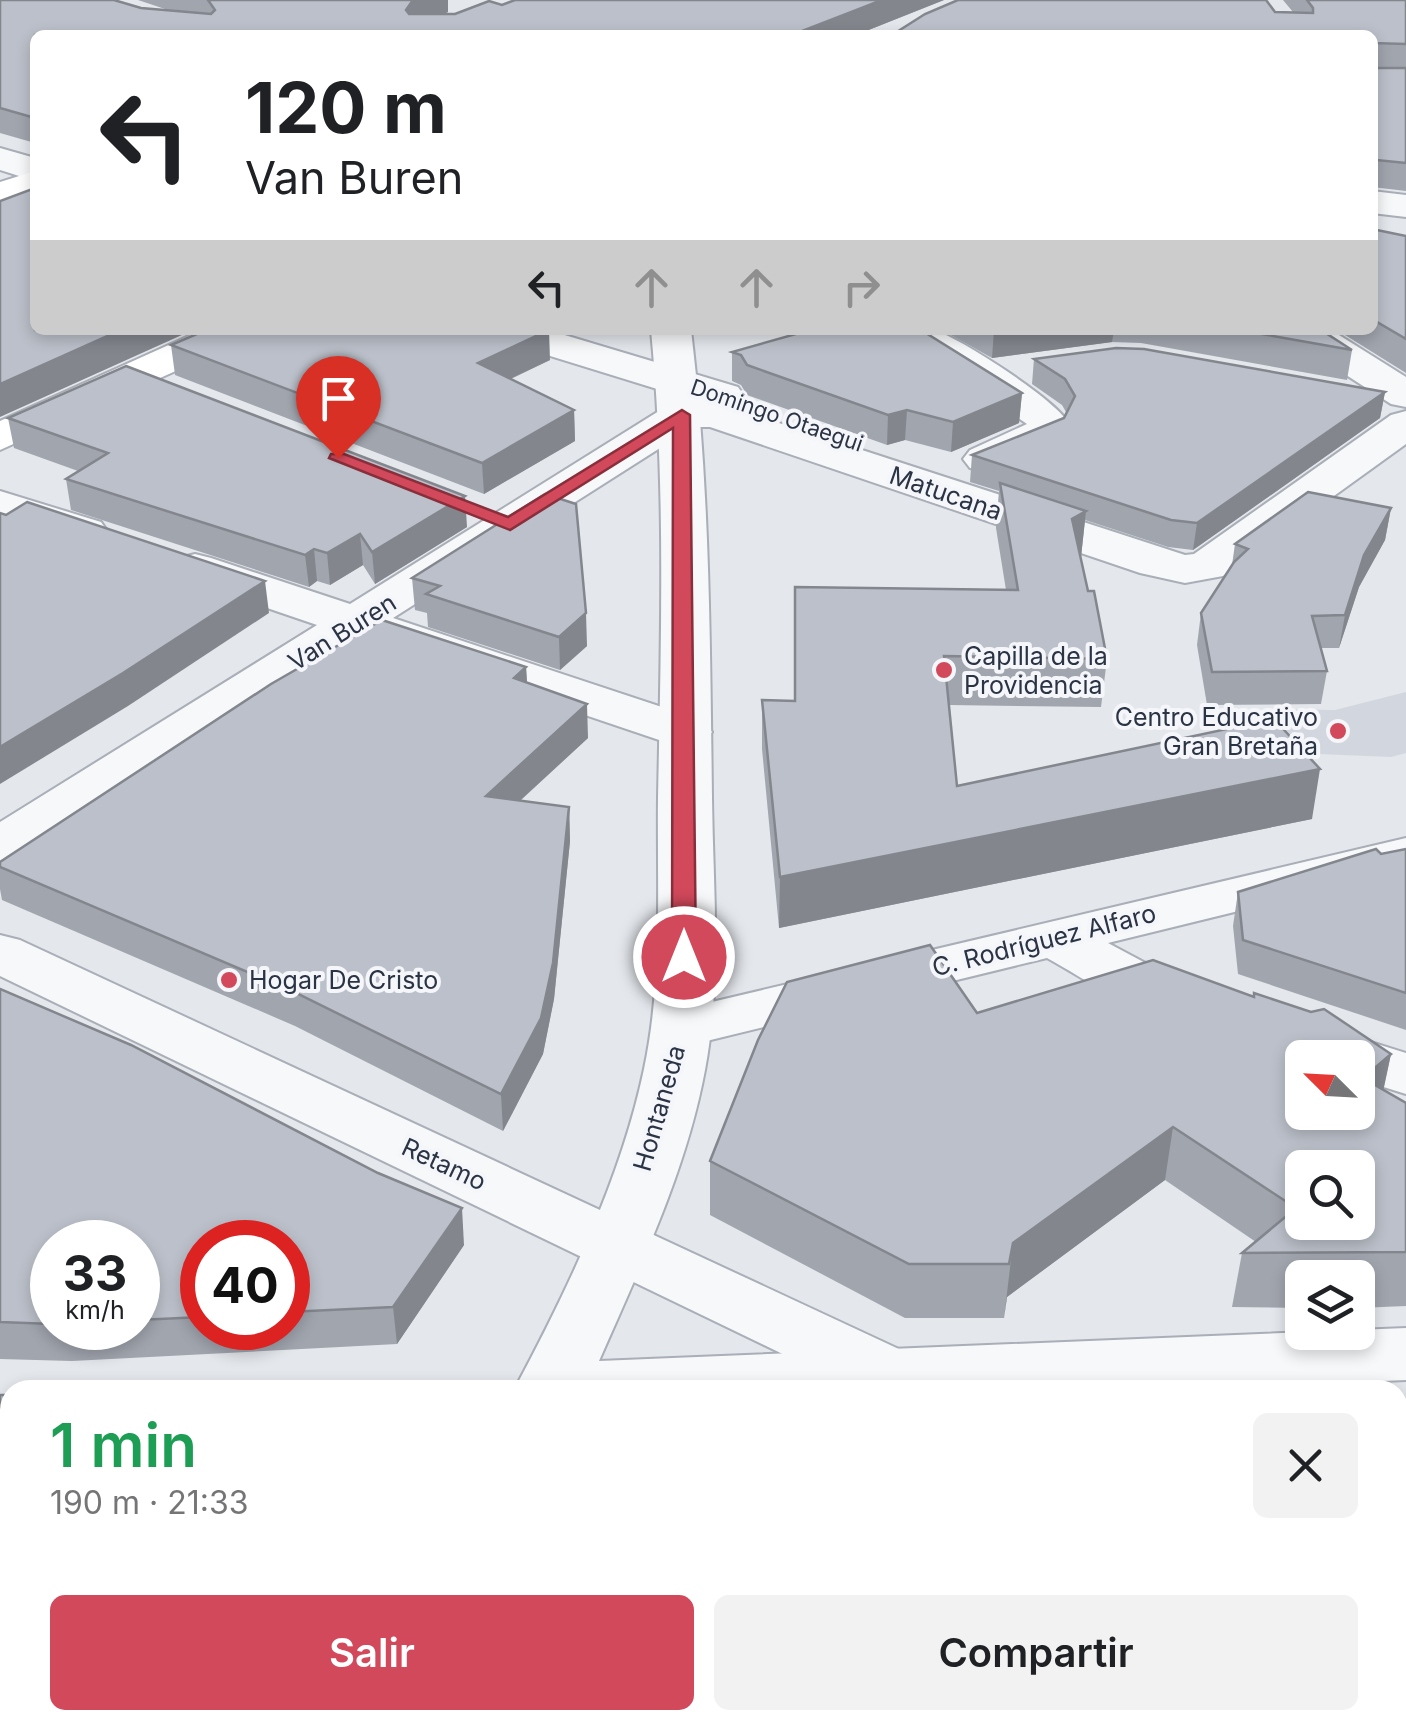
<!DOCTYPE html>
<html lang="es">
<head>
<meta charset="utf-8">
<style>
  :root { --surface:#fff; --page:#f2f2f2; --text:#202124; --muted:#757577; --accent:#d1495b }
  body { margin:0; font-family:Inter,sans-serif; background:var(--page); color:var(--text); height:100vh; display:flex; flex-direction:column; font-size:38px; white-space:nowrap }
  * { box-sizing:border-box; margin:0 }
  p { font-size:32px; color:var(--muted) }
  .icon { flex:none; width:55px; height:55px; fill:none; stroke:currentColor; stroke-width:2; stroke-linecap:round; stroke-linejoin:round }
  .map { position:relative; flex:1; overflow:hidden }
  .side { position:absolute; left:0px; top:1380px; width:1408px; height:350px; display:flex; flex-direction:column; background:var(--surface); border-radius:30px 30px 0 0; box-shadow:0 5px 15px #0003 }
  .side>* { flex:none }
  .hud { position:absolute; left:30px; top:30px; width:1348px; height:305px; border-radius:15px; box-shadow:0 5px 15px #0003; background:#fff; color:var(--text); overflow:hidden }
  .needle { width:65px; rotate:294deg }
  .buttons { position:absolute; left:1285px; top:1040px; display:grid; gap:20px }
  .buttons a { display:grid; place-items:center; width:90px; height:90px; border-radius:15px; background:var(--surface); box-shadow:0 5px 15px #0003; font-size:50px }
  .speed { position:absolute; left:30px; top:1220px; display:flex; gap:20px; font-size:50px; font-weight:700; text-align:center }
  .speed>* { display:grid; place-content:center; width:130px; height:130px; border-radius:50%; background:var(--surface); box-shadow:0 5px 15px #0003; line-height:1 }
  .speed small { font-size:25px; font-weight:400 }
  .speed .limit { border:15px solid #d22; background:#fff; color:#111 }
  .pin { position:absolute; display:grid; place-items:center; width:85px; height:85px; color:#fff; margin:-102px -42px; border-radius:50% 50% 50% 0; rotate:-45deg; box-shadow:0 0 10px #0007 }
  .pin .icon { rotate:45deg }
  .me { position:absolute; width:110px; margin:-55px; rotate:0deg; stroke-linejoin:round; filter:drop-shadow(0 0 8px #0008) }
  .turn { display:flex; align-items:center; gap:35px; height:210px; padding:0 50px; font-size:45px }
  .turn .icon { width:130px; height:130px; stroke-width:2.5 }
  .turn b { display:block; font-size:70px; line-height:85px }
  .lanes { display:flex; align-items:center; height:95px; padding:0 50px; background:#0003; justify-content:center; gap:50px; direction:ltr }
  .lanes .off { opacity:.35 }
  .round { display:grid; place-items:center; flex:none; width:105px; height:105px; border-radius:15px; background:var(--page) }
  .overview { display:flex; align-items:center; justify-content:space-between; height:170px; padding:0 50px }
  h1 { font-size:60px; font-weight:600; line-height:75px; color:#1e9e55 }
  .action { display:flex; gap:20px; margin-top:auto; padding:20px 50px }
  .action a { flex:1; height:115px; border-radius:15px; background:var(--accent); color:#fff; font-size:40px; font-weight:600; line-height:115px; text-align:center }
  .action a+a { background:var(--page); color:var(--text) }
  .map>svg:first-child { display:block }
  .built { fill:#d2d6de }
  .lines { fill:none; stroke-linecap:round; stroke-linejoin:round }
  .minor-casing { stroke:#a9aeb7; stroke-width:4 }
  .tertiary-casing { stroke:#a9aeb7; stroke-width:4 }
  .secondary-casing { stroke:#a9aeb7; stroke-width:4 }
  .minor { fill:#f7f8fa; fill-rule:evenodd }
  .tertiary { fill:#f7f8fa; fill-rule:evenodd }
  .secondary { fill:#fff; fill-rule:evenodd }
  .wall { fill:#a1a5ae; fill-rule:evenodd }
  .shaded-wall { fill:#83868d }
  .building { fill:#bbc0ca; stroke:#83868d; stroke-width:2.5; fill-rule:evenodd }
  .route { fill:#d1495b; stroke:#882f3b; stroke-width:2.5 }
  .poi-dot { fill:#d1495b; stroke:#f4f6f9; stroke-width:4 }
  .labels { text-anchor:middle; stroke-width:8; stroke-linejoin:round; paint-order:stroke }
  .far-street-label { font-size:22px; fill:#2b3445; stroke:#f4f6f9 }
  .street-label { font-size:25px; fill:#2b3445; stroke:#f4f6f9 }
  .poi-label { font-size:25px; fill:#2b3445; stroke:#f4f6f9; text-anchor:start }
</style>
</head>
<body>
<div class="map">
<svg width="1406" height="1730" viewBox="0 0 1406 1730">
  <rect width="100%" height="100%" fill="#e4e7ec"/>
  <path class="built" d="M1406,692V753L1391,757L1270,752V709L1335,710Z"/>
  <g class="lines">
    <g class="minor-casing">
      <g id="minor">
        <path d="M0,148L35,158V181L0,170Z"/>
        <path d="M1372,191L1406,195V217L1372,213Z"/>
        <path d="M486,330H548L738,387L744,396L738,405L730,407L1185,555L1194,554L1391,415L1406,411V444L1223,576L1185,583L1140,573L710,427H693L393,618L704,721L712,732L704,743L686,747L668,743L360,639L19,858L0,862V822L317,625L179,578L172,568L179,558L195,554L211,558L350,604L667,406L696,401L492,338Z"/>
        <path d="M885,330C900,330 919,327 933,330C958,336 1059,402 1069,424C1054,452 1001,476 970,468L963,459L970,450L1027,424L969,384L891,338Z"/>
        <path d="M1283,330H1331L1406,377V407L1391,404L1289,338Z"/>
        <path d="M0,491L101,522L108,532L101,542L85,546L0,519Z"/>
        <path d="M1406,838V870L1108,943L1168,975L1204,987L1212,1000L1204,1013C1151,1028 1093,983 1047,958L682,1047L661,1042L652,1028L661,1014L682,1009Z"/>
        <path d="M0,935L20,940L946,1371L956,1390H857L0,976Z"/>
        <path d="M1358,1038L1406,1053V1094L1358,1079V1058H1328L1337,1044Z"/>
        <path d="M1398,1567L1406,1570V1634L1398,1631Z"/>
        <path d="M547,1720H635L640,1730H552Z"/>
      </g>
    </g>
    <g class="tertiary-casing">
      <g id="tertiary">
        <path d="M651,330H691C710,486 710,642 712,798C713,889 722,980 705,1070C686,1172 640,1267 599,1361L1406,1328V1380L1173,1390H514C567,1291 621,1179 644,1069C663,979 657,889 658,798C661,641 666,486 651,330Z"/>
        <path d="M261,1720H345L340,1730H256Z"/>
      </g>
    </g>
    <g class="secondary-casing">
      <g id="secondary">
        <path d="M35,171V194L0,205V182Z"/>
        <path d="M202,330H255L249,338L0,450V421Z"/>
      </g>
    </g>
    <use href="#minor" class="minor"/>
    <use href="#tertiary" class="tertiary"/>
    <use href="#secondary" class="secondary"/>
  </g>
  <g class="wall">
    <path d="M0,0L168,10L138,0H448V12L445,14H455L502,5L515,0H944L856,35H35V143L0,133Z"/>
    <path d="M1283,0H1406V191L1372,187V35L1275,12H1293Z"/>
    <path d="M1372,229L1406,236V373L1337,330H1372Z"/>
    <path d="M561,330H577L576,335Z"/>
    <path d="M942,330H1321L1352,350L1347,380L1141,343L1112,342L992,358Z"/>
    <path d="M171,345L550,360L511,379L574,410L575,441L484,494L175,375Z"/>
    <path d="M732,352L1022,393L1019,423L951,452L905,440L887,445L747,395L741,385L732,381Z"/>
    <path d="M1034,359L1385,392L1380,418L1193,550L1168,547L1085,520L1081,557L1088,591L1107,659L1101,707L949,705L957,786L1312,819L779,928L762,749V700L794,701L795,587L1006,590L996,528L999,491L970,482L972,455L1064,418L1066,412L1062,405L1032,384Z"/>
    <path d="M8,418L467,527L375,584L363,565L330,585L317,581L309,587L71,510L66,479L78,471L14,448Z"/>
    <path d="M545,494L587,646L560,670L428,627L427,613L415,610L412,578Z"/>
    <path d="M1391,508L1385,540L1359,587L1339,648H1321L1327,671L1321,704L1207,705L1197,645L1201,613L1232,565L1235,544Z"/>
    <path d="M526,667L527,682L588,738L520,801L569,807L570,841L554,999L543,1054L503,1131L295,1026L2,900L0,889V862Z"/>
    <path d="M1406,849V1030L1238,974L1233,926L1238,892L1381,854Z"/>
    <path d="M0,989L464,1245L397,1344L72,1361L0,1359ZM52,1242H138V1328H52ZM202,1242H288V1328H202Z"/>
    <path d="M977,1013L1391,1054L1383,1090L1406,1103V1306L1358,1308V1278H1302V1308L1232,1307L1242,1253L1256,1242L1165,1180L1007,1297L1004,1318H905L710,1215V1161Z"/>
    <path d="M1398,1408H1406V1532L1398,1528Z"/>
    <path d="M730,1720H1398L1406,1730H745Z"/>
  </g>
  <g class="shaded-wall">
    <path d="M413,0H448V12L415,24L406,10Z"/>
    <path d="M882,0H944L856,35H792Z"/>
    <path d="M1377,160L1372,187L1373,168Z"/>
    <path d="M121,330H193L0,417V384Z"/>
    <path d="M549,330L550,360L480,393L478,363Z"/>
    <path d="M994,330H1114L1112,342L992,358Z"/>
    <path d="M1385,392L1380,418L1193,550L1197,523Z"/>
    <path d="M1022,393L1019,423L951,452L953,422Z"/>
    <path d="M574,410L575,441L484,494L482,463Z"/>
    <path d="M907,410L905,440L887,445L888,415Z"/>
    <path d="M465,496L467,527L375,584L372,552Z"/>
    <path d="M1391,508L1385,540L1359,587L1339,648L1345,615L1364,555Z"/>
    <path d="M1086,511L1081,557L1072,519Z"/>
    <path d="M360,534L363,565L330,585L327,553Z"/>
    <path d="M314,549L317,581L309,587L305,555Z"/>
    <path d="M265,581L269,613L128,706L0,784V747Z"/>
    <path d="M586,613L587,646L560,670L559,637Z"/>
    <path d="M526,667L528,700L514,678Z"/>
    <path d="M587,704L588,738L488,830L486,796Z"/>
    <path d="M1320,769L1312,819L779,928L780,877Z"/>
    <path d="M569,807L570,841L554,999L543,1054L503,1131L501,1094Z"/>
    <path d="M1391,1054L1380,1106L1363,1078Z"/>
    <path d="M1173,1127L1165,1180L1007,1297L1004,1318L1013,1243Z"/>
    <path d="M462,1208L464,1245L397,1344L393,1307Z"/>
    <path d="M10,1616V1709L0,1718V1625Z"/>
  </g>
  <g class="building">
    <path d="M0,0H114L141,8L211,14L215,10L208,0H413L406,10L409,14H455L489,1L502,5L515,0H882L792,35H35V118L0,108Z"/>
    <path d="M958,0H1266L1275,12L1313,13V8L1307,0H1406V44L1373,43V68H1406V163L1377,160L1372,168V35H892L925,14Z"/>
    <path d="M35,188V330H121L0,384V201Z"/>
    <path d="M1372,229L1406,236V339L1372,319Z"/>
    <path d="M206,330H549L478,363L574,410L482,463L171,345Z"/>
    <path d="M810,330H921L1022,393L953,422L907,410L888,415L747,365L741,355L732,352Z"/>
    <path d="M1239,330H1321L1352,350Z"/>
    <path d="M1116,348L1144,349L1385,392L1197,523L1171,520L972,455L1064,418L1075,396L1065,379L1034,359Z"/>
    <path d="M126,366L465,496L372,552L360,534L327,553L314,549L305,555L66,479L108,453L8,418Z"/>
    <path d="M1000,483L1086,511L1072,519L1088,591H1094L1107,659L944,656L957,786L1274,719L1320,769L780,877L762,700L795,701V587L1018,590Z"/>
    <path d="M1308,492L1391,508L1364,555L1345,615L1312,616L1327,671L1212,672L1201,613L1234,562L1248,549L1235,544Z"/>
    <path d="M545,494L576,504L586,613L559,637L426,594L440,586L412,578Z"/>
    <path d="M27,502L265,581L123,673L0,747V513L6,515Z"/>
    <path d="M382,620L526,667L514,678L587,704L486,796L569,807L553,963L541,1018L501,1094L290,990L0,867V862L271,684Z"/>
    <path d="M1376,849L1381,854L1406,849V993L1243,940L1238,892Z"/>
    <path d="M930,945L977,1013L1153,960L1254,997V993L1311,1012L1324,1009L1391,1054L1363,1078L1406,1103V1252L1242,1253L1296,1208L1173,1127L1013,1243L1009,1264H909L710,1161L758,1040L787,982ZM1302,1058H1358V1112H1302ZM1302,1168H1358V1222H1302Z"/>
    <path d="M0,989L131,1045L378,1173L462,1208L393,1307L288,1312V1242H202V1317L138,1320V1242H52V1324L0,1322Z"/>
    <path d="M0,1395H10V1616L0,1625Z"/>
    <path d="M1398,1408H1406V1495L1398,1492Z"/>
    <path d="M1398,1645L1406,1649V1730H824L809,1720H1398Z"/>
  </g>
  <path class="route" d="M682,410L690,415L696,957L684,965L672,957L673,428L510,530L329,458L331,454H344L508,517Z"/>
  <g class="poi-dot">
    <circle cx="944" cy="670" r="10"/>
    <circle cx="1338" cy="731" r="10"/>
    <circle cx="229" cy="980" r="10"/>
  </g>
  <g class="labels">
    <g class="far-street-label">
      <text transform="translate(777 415) rotate(19)" y="8">Domingo Otaegui</text>
    </g>
    <g class="street-label">
      <text transform="translate(946 493) rotate(19)" y="9">Matucana</text>
      <text transform="translate(342 632) rotate(-32)" y="9">Van Buren</text>
      <text transform="translate(1044 940) rotate(-14)" y="9">C. Rodríguez Alfaro</text>
      <text transform="translate(659 1108) rotate(-74)" y="9">Hontaneda</text>
      <text transform="translate(444 1164) rotate(25)" y="9">Retamo</text>
    </g>
    <g class="poi-label">
      <text x="964" y="665">Capilla de la<tspan x="964" dy="29">Providencia</tspan></text>
      <text x="1318" y="726" text-anchor="end">Centro Educativo<tspan x="1318" dy="29">Gran Bretaña</tspan></text>
      <text x="249" y="989">Hogar De Cristo</text>
    </g>
  </g>
</svg>
<div class="buttons">
<a><svg class="needle" viewBox="-14 -14 28 28"><path d="M0-13l5 13h-10z" fill="#e53935"/><path d="M0 13l5-13h-10z" fill="#757577"/></svg></a>
<a><svg class="icon" aria-label="search" viewBox="0 0 24 24"><circle cx="10" cy="10" r="6"/><path d="M15 15l6 6"/></svg></a>
<a><svg class="icon" aria-label="layers" viewBox="0 0 24 24"><path d="M12 4l9 5-9 5-9-5zM3 14l9 5 9-5"/></svg></a>
</div>
<div class="speed"><div>33<small>km/h</small></div><div class="limit">40</div></div>
<div class="pin" style="left:338px;top:458px;background:#d93025"><svg class="icon" aria-label="arrive" viewBox="0 0 24 24"><path d="M6 21V4h12l-3 4 3 4H6"/></svg></div>
<svg class="me" style="left:684px;top:957px" viewBox="-20 -20 40 40"><circle r="17" fill="#d1495b" stroke="#fff" stroke-width="3"/><path d="M0-11L8 9 0 5-8 9z" fill="#fff"/></svg>
<div class="hud">
<div class="turn"><svg class="icon" aria-label="left" viewBox="0 0 24 24"><path d="M17 20v-9H6M10 6l-5 5 5 5"/></svg><div><b>120 m</b>Van Buren</div></div>
<div class="lanes"><svg class="icon" aria-label="left" viewBox="0 0 24 24"><path d="M17 20v-9H6M10 6l-5 5 5 5"/></svg><svg class="icon off" aria-label="ahead" viewBox="0 0 24 24"><path d="M12 20V5M6 11l6-6 6 6"/></svg><svg class="icon off" aria-label="ahead" viewBox="0 0 24 24"><path d="M12 20V5M6 11l6-6 6 6"/></svg><svg class="icon off" aria-label="right" viewBox="0 0 24 24"><path d="M7 20v-9h11M14 6l5 5-5 5"/></svg></div>
</div>
<section class="side">
<div class="overview"><div><h1>1 min</h1><p>190 m · 21:33</p></div><a class="round"><svg class="icon" aria-label="close" viewBox="0 0 24 24"><path d="M6 6l12 12M18 6L6 18"/></svg></a></div>
<div class="action"><a>Salir</a><a>Compartir</a></div>
</section>
</div>
</body>
</html>
